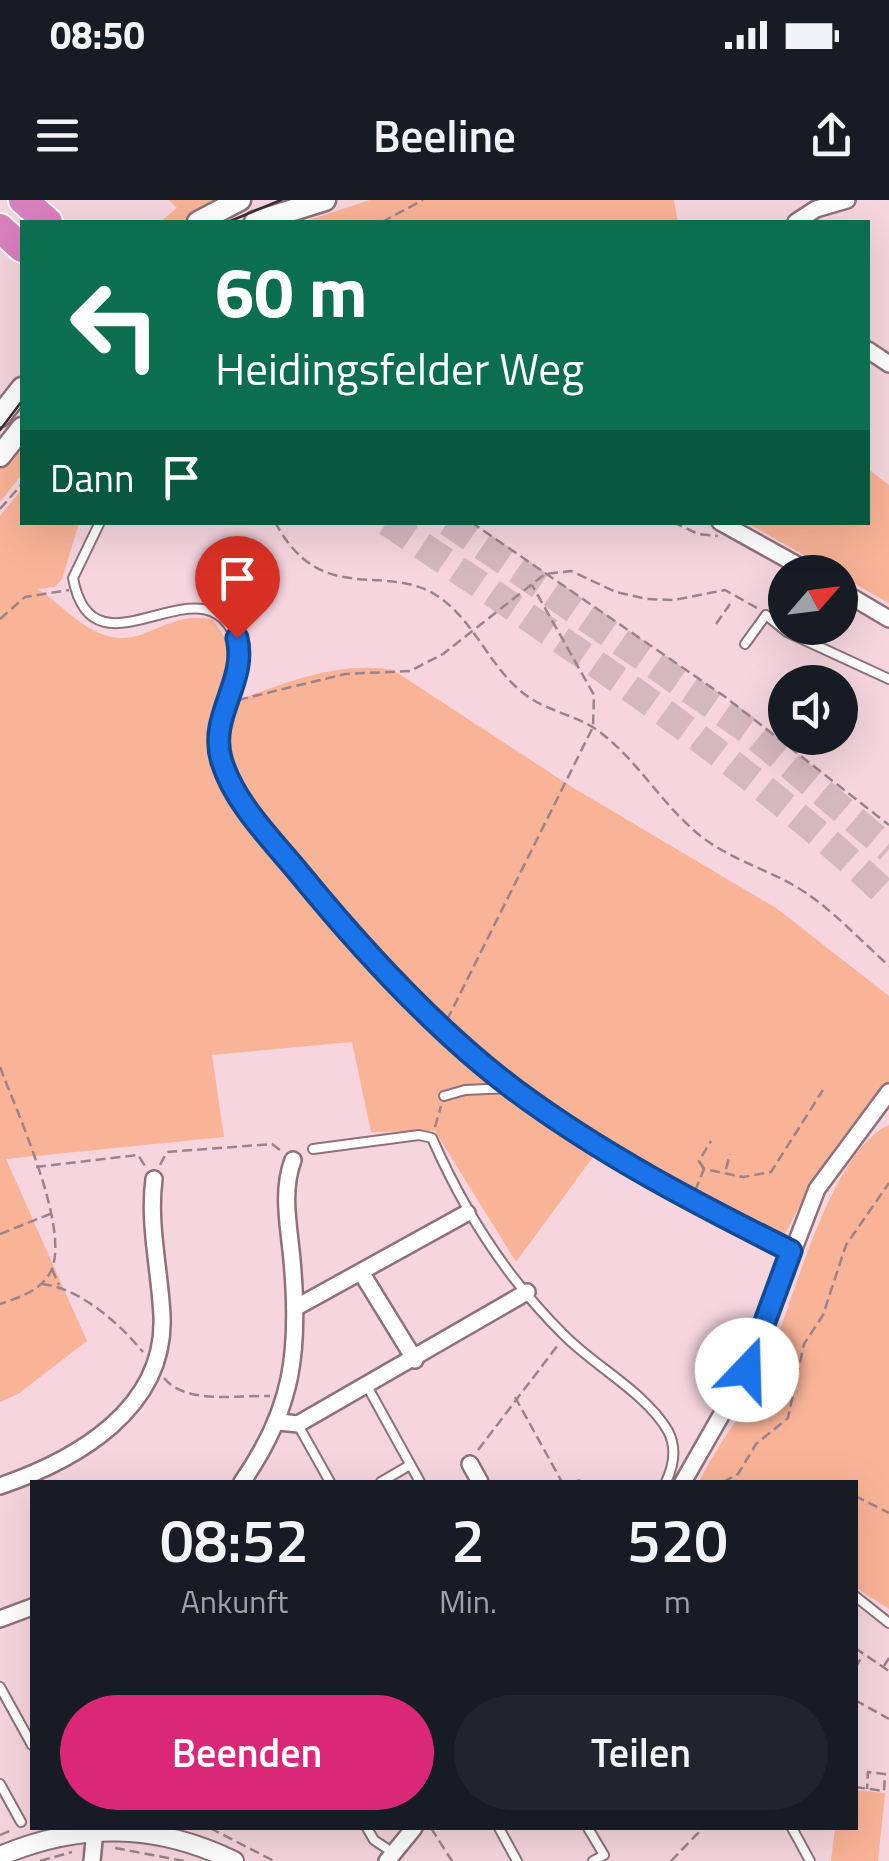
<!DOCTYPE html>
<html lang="de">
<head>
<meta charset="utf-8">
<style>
  :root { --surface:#171b24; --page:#20242c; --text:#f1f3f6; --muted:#9ea1a6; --accent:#db2777 }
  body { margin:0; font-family:"Titillium Web",sans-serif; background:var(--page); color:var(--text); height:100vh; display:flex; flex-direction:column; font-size:38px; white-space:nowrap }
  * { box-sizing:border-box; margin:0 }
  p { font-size:32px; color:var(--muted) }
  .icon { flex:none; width:55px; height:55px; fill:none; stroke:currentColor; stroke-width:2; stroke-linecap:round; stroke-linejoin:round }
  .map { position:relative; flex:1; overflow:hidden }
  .details { position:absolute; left:30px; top:1280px; width:828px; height:350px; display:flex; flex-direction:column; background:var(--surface); border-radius:0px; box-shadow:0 10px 40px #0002 }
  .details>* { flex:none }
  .hud { position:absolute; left:20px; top:20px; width:850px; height:305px; border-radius:0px; box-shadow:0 10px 40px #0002; background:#0b6e4f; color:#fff; overflow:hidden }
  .needle { width:65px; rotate:62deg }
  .buttons { position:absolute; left:768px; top:355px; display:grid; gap:20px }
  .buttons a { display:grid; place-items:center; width:90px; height:90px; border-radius:50%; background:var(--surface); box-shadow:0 10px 40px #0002; font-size:50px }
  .pin { position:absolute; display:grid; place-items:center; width:85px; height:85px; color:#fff; margin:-102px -42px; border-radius:50% 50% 50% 0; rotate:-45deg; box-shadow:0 0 10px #0007 }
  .pin .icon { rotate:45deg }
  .me { position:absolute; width:110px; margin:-55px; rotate:21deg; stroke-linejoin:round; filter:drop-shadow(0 0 8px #0008) }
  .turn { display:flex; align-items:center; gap:35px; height:210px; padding:0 30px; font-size:45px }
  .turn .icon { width:130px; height:130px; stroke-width:2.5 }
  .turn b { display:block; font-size:70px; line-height:85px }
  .then { display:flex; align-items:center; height:95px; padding:0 30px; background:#0003; gap:20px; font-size:38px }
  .eta { display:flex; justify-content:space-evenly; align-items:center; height:170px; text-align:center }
  .eta b { font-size:60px; font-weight:600; line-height:70px }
  .button { display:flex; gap:20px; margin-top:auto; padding:20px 30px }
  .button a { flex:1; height:115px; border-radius:60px; background:var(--accent); color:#fff; font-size:40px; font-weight:600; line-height:115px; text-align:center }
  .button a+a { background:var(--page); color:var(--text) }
  .status { display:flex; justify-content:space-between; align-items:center; height:70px; padding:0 50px; background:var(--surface); direction:ltr }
  .status svg { height:28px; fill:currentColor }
  header { display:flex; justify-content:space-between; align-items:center; height:130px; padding:0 30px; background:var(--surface); font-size:45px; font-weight:600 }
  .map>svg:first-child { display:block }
  .green { fill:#f9b397 }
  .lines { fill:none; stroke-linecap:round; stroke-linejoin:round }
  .motorway-tunnel { stroke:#d4b7bf; stroke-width:28; stroke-dasharray:28 14; stroke-linecap:butt }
  .service-casing { stroke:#8f7179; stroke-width:12 }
  .minor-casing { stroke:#8f7179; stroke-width:20 }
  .tertiary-casing { stroke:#8f7179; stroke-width:22 }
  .secondary-casing { stroke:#8f7179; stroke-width:25 }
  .motorway-casing { stroke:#fff; stroke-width:32 }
  .path { stroke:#9b8389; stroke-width:2.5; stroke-dasharray:10 5; stroke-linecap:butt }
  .service { stroke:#fff; stroke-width:8 }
  .minor { stroke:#fff; stroke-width:15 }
  .tertiary { stroke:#fff; stroke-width:18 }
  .secondary { stroke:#fff; stroke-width:20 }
  .motorway { stroke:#d980be; stroke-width:28 }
  .tram { stroke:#3a2c30; stroke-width:2.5 }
  .route-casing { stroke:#114b97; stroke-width:25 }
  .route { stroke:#1a73e8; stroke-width:18 }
</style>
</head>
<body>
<div class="status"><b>08:50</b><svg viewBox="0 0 49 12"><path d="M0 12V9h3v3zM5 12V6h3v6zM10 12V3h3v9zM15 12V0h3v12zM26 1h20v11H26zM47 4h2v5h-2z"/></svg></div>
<header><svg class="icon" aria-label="menu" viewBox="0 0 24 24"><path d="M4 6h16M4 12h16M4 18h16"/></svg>Beeline<svg class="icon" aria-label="share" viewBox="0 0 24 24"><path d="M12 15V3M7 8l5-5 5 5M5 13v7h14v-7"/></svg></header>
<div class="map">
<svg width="889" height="1661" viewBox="0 0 889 1661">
  <rect width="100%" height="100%" fill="#f6d5de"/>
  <g class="green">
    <path d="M169,0H220L185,22H160L177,8Z"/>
    <path d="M370,0H674L678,22H303Z"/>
    <path d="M22,237V274L0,302V266Z"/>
    <path d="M868,269L889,285V403L747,323L868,322Z"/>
    <path d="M22,289V322L79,323L62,379L55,387L38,389C61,404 81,429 108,436C146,447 167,409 213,420L233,450L223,485L241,499C290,481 340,461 393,470L572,587L776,708L889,796V887C840,931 809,984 781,1043L601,946L516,1062L435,931L371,932L352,842L212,855L224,937L6,959L87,1141L18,1194L0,1202V316Z"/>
    <path d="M889,925V1409L855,1387V1282H699C716,1245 745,1213 762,1176C791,1114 827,953 889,925Z"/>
    <path d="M855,1590L885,1593L878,1661H831L835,1628H855Z"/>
  </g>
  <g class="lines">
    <g class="motorway-tunnel">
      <path d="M387,322C561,440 736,552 889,697"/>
      <path d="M448,322L748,530L889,649"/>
    </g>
    <g class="service-casing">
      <g id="service">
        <path d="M100,322L73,378C94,492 214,340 240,453C236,482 215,511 217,541C219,586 264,630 291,663C357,744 431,827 515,890C602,954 695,1004 791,1051"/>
        <path d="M745,444L766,415L787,432L889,479"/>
        <path d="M444,896L465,890L512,888"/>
        <path d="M313,949L419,935L432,938C464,1011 508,1080 565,1136C596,1167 646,1193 668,1231C677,1248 674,1265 666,1282"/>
        <path d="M367,1186L420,1282"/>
        <path d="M298,1225L330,1282"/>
        <path d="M381,1282L410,1265"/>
        <path d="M855,1396L889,1423"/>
        <path d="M0,1487L32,1545"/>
        <path d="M0,1584L21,1622"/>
        <path d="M367,1628L374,1640L392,1652"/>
        <path d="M499,1628L517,1661"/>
        <path d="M588,1628L604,1655L593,1661"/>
        <path d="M792,1628L810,1661"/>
      </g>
    </g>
    <g class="minor-casing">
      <g id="minor">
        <path d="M796,22L816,9L847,0"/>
        <path d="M868,150L889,164"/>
        <path d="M720,322L810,372"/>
        <path d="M840,390L889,419"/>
        <path d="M361,1072L415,1160"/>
        <path d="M295,1108L467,1013"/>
        <path d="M279,1222L298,1224L527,1092"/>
        <path d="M470,1264L480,1282"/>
        <path d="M242,1282C294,1208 300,1149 292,1060C289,1026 281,992 293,960"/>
        <path d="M683,1282L747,1170L817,989L889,892"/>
        <path d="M0,1286C76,1260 166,1209 162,1116C160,1071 148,1024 154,979"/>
        <path d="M0,1419L32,1407"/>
        <path d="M92,1661L95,1630"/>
        <path d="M387,1661L414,1628"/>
      </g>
    </g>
    <g class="tertiary-casing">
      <path id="tertiary" d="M0,1656C80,1622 156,1623 234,1661"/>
    </g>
    <g class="secondary-casing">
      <g id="secondary">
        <path d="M198,22L240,0"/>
        <path d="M255,22L325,0"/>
        <path d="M0,216L22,188"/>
        <path d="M0,256L22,228"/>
      </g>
    </g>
    <g class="motorway-casing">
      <g id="motorway">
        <path d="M23,0L48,22"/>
        <path d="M0,28L22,48"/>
      </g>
    </g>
    <g class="path">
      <path d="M382,22L423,0"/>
      <path d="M0,309L22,284"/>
      <path d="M275,322C322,410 385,360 439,397C475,422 489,466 523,493C545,511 574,514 597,530C637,559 660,602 697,633C729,660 769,669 803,691C834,711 861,741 889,766"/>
      <path d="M471,322L724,496L889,625"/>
      <path d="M673,322L698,334L718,336"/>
      <path d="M0,419L25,397L69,390"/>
      <path d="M716,424L730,404"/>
      <path d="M238,500L345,474L410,471L443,454L545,374L571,371L616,392L647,399L674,400L725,390L757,408"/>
      <path d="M447,820L593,527L594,495L532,385"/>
      <path d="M0,867C16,910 71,1029 51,1071C41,1091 20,1097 0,1104"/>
      <path d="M435,927L441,906"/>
      <path d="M160,965L167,952L272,944L281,951"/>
      <path d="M36,967L138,955L147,969"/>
      <path d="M704,969L699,961L711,941"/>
      <path d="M726,969L730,954"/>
      <path d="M695,991L704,969L743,977L771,972L823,890"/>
      <path d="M0,1034L50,1014"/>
      <path d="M52,1069L59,1085"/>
      <path d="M42,1084C80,1088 120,1124 143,1152"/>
      <path d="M164,1178C186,1205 238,1195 270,1196"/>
      <path d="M515,1197L562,1282"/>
      <path d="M478,1250L558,1145"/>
      <path d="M575,1282L580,1280"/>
      <path d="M723,1282L738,1274L756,1244L788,1218L804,1144L823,1115L846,1045L889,983"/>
      <path d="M855,1296L889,1313"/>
      <path d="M855,1448L889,1471"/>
      <path d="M884,1466L889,1458"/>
      <path d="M855,1468L863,1455"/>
      <path d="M855,1500L889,1519"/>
      <path d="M855,1587L884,1591L885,1574L868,1572L867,1589"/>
      <path d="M210,1628L274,1661"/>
      <path d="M431,1628L452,1661"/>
      <path d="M0,1635L12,1630"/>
      <path d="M115,1648L184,1661"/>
      <path d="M40,1661L72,1652"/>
      <path d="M671,1661L703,1628"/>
    </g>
    <use href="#service" class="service"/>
    <use href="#minor" class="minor"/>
    <use href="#tertiary" class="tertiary"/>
    <use href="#secondary" class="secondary"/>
    <use href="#motorway" class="motorway"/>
    <g class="tram">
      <path d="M228,22L281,0"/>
      <path d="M0,230L22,201"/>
    </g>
  </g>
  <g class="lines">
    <g class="route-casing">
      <path id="route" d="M237,438C248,482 207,517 222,562C235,604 273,641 300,674C363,751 435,830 515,890C601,954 695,1003 791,1051L747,1170"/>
    </g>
    <use href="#route" class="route"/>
  </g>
</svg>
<div class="buttons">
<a><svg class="needle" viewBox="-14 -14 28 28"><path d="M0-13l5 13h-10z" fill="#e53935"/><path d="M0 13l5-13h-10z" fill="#9ea1a6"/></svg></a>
<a><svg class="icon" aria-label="sound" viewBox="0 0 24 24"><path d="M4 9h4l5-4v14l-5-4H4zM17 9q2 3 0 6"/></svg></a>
</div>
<div class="pin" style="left:237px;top:438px;background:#d93025"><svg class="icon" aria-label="arrive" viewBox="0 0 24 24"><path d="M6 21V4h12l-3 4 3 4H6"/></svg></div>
<svg class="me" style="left:747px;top:1170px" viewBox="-20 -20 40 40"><circle r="19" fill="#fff"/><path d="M0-13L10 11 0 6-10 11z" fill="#1a73e8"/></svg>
<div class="hud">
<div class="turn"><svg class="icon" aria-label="left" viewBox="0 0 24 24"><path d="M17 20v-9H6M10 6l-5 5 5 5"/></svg><div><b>60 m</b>Heidingsfelder Weg</div></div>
<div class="then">Dann<svg class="icon" aria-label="arrive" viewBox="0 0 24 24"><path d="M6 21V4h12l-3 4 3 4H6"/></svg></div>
</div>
<section class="details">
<div class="eta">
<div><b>08:52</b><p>Ankunft</p></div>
<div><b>2</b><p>Min.</p></div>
<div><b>520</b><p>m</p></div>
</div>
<div class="button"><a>Beenden</a><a>Teilen</a></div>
</section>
</div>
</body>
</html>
